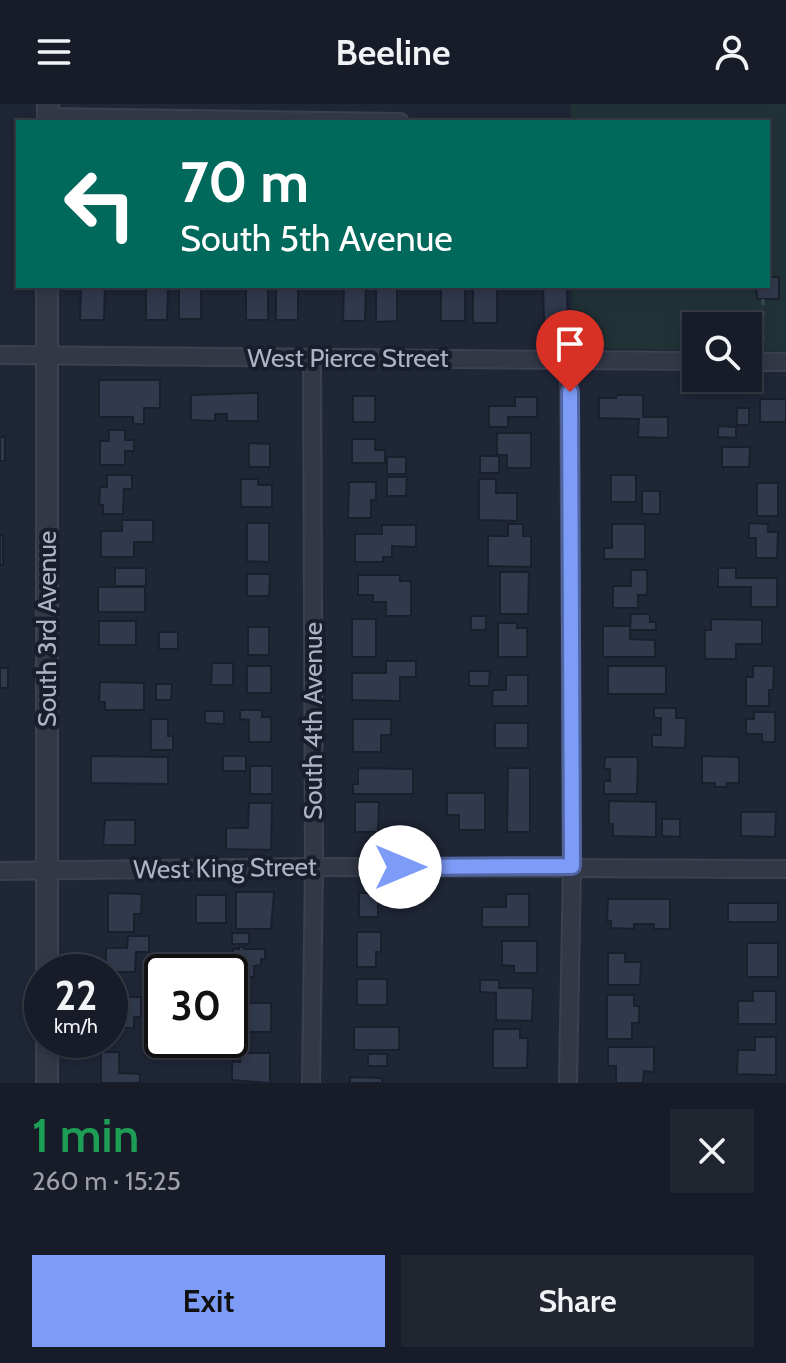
<!DOCTYPE html>
<html lang="en">
<head>
<meta charset="utf-8">
<style>
  :root { --surface:#171c28; --page:#202530; --text:#f1f3f6; --muted:#9ea1a8; --line:#363a45; --accent:#7d9cf8 }
  body { margin:0; font-family:Cabin,sans-serif; background:var(--page); color:var(--text); height:100vh; display:flex; flex-direction:column; font-size:30px; white-space:nowrap }
  * { box-sizing:border-box; margin:0 }
  p { font-size:26px; color:var(--muted) }
  .icon { flex:none; width:44px; height:44px; fill:none; stroke:currentColor; stroke-width:2; stroke-linecap:round; stroke-linejoin:round }
  .map { position:relative; height:979px; overflow:hidden }
  .panel { display:flex; flex-direction:column; background:var(--surface); flex:1 }
  .panel>* { flex:none }
  .hud { position:absolute; left:16px; top:16px; width:754px; height:168px; border-radius:0px; box-shadow:0 4px 12px #0003,0 0 0 2px var(--line); background:#00695c; color:#fff; overflow:hidden }
  .tools { position:absolute; left:682px; top:208px; display:grid; gap:16px }
  .tools a { display:grid; place-items:center; width:80px; height:80px; border-radius:0px; background:var(--surface); box-shadow:0 4px 12px #0003,0 0 0 2px var(--line); font-size:40px }
  .speed { position:absolute; left:24px; top:850px; display:flex; gap:16px; font-size:40px; font-weight:700; text-align:center }
  .speed>* { display:grid; place-content:center; width:104px; height:104px; border-radius:50%; background:var(--surface); box-shadow:0 4px 12px #0003,0 0 0 2px var(--line); line-height:1 }
  .speed small { font-size:20px; font-weight:400 }
  .speed .limit { border:4px solid #111; border-radius:12px; background:#fff; color:#111 }
  .pin { position:absolute; display:grid; place-items:center; width:68px; height:68px; color:#fff; margin:-82px -34px; border-radius:50% 50% 50% 0; rotate:-45deg; box-shadow:0 0 8px #0007 }
  .pin .icon { rotate:45deg }
  .me { position:absolute; width:88px; margin:-44px; rotate:90deg; stroke-linejoin:round; filter:drop-shadow(0 0 6px #0008) }
  .turn { display:flex; align-items:center; gap:28px; height:168px; padding:0 32px; font-size:36px }
  .turn .icon { width:104px; height:104px; stroke-width:2.5 }
  .turn b { display:block; font-size:56px; line-height:68px }
  .round { display:grid; place-items:center; flex:none; width:84px; height:84px; border-radius:0px; background:var(--page) }
  .head { display:flex; align-items:center; justify-content:space-between; height:136px; padding:0 32px }
  h1 { font-size:48px; font-weight:600; line-height:60px; color:#1e9e55 }
  .primary-button { display:flex; gap:16px; margin-top:auto; padding:16px 32px }
  .primary-button a { flex:1; height:92px; border-radius:0px; background:var(--accent); color:#111; font-size:32px; font-weight:600; line-height:92px; text-align:center }
  .primary-button a+a { background:var(--page); color:var(--text) }
  header { display:flex; justify-content:space-between; align-items:center; height:104px; padding:0 32px; background:var(--surface); font-size:36px; font-weight:600 }
  .map>svg:first-child { display:block }
  .green { fill:#213237 }
  .building { fill:#31394d; stroke:#1a1f2d; stroke-width:2 }
  .lines { fill:none; stroke-linecap:round; stroke-linejoin:round }
  .minor-casing { stroke:#3c4150; stroke-width:20 }
  .tertiary-casing { stroke:#3c4150; stroke-width:24 }
  .path { stroke:#3a4b50; stroke-width:3; stroke-dasharray:6 6; stroke-linecap:butt }
  .minor { stroke:#333847; stroke-width:16 }
  .tertiary { stroke:#333847; stroke-width:20 }
  .route-casing { stroke:#5165a1; stroke-width:20 }
  .route { stroke:#7d9cf8; stroke-width:14 }
  .labels { text-anchor:middle; stroke-width:8; stroke-linejoin:round; paint-order:stroke }
  .street-label { font-size:26px; fill:#adb2c4; stroke:#181e2b }
</style>
</head>
<body>
<header><svg class="icon" aria-label="menu" viewBox="0 0 24 24"><path d="M4 6h16M4 12h16M4 18h16"/></svg>Beeline<svg class="icon" aria-label="person" viewBox="0 0 24 24"><circle cx="12" cy="8" r="4"/><path d="M4 21q1-7 8-7t8 7"/></svg></header>
<div class="map">
<svg width="786" height="979" viewBox="0 0 786 979">
  <rect width="100%" height="100%" fill="#1f2636"/>
  <path class="green" d="M571,0H786V248L748,247V222H696V246L572,244V182H768V18H571Z"/>
  <g class="building">
    <path d="M768,173H779V195H757L756,182H768Z"/>
    <path d="M81,182H105L104,216H80Z"/>
    <path d="M146,182H168L167,216H146Z"/>
    <rect x="179" y="182" width="22" height="33"/>
    <rect x="246" y="182" width="22" height="34"/>
    <rect x="276" y="182" width="22" height="34"/>
    <path d="M344,182H366L365,217H343Z"/>
    <path d="M376,182H397V217L376,218Z"/>
    <rect x="441" y="182" width="24" height="35"/>
    <rect x="473" y="182" width="24" height="37"/>
    <path d="M543,182H567L568,218H544Z"/>
    <path d="M99,276H160V304H144V320H133V313H99Z"/>
    <path d="M258,289V317H227V310H215V317L191,316V291Z"/>
    <path d="M616,291H643V313H668V334L638,333L639,315L599,314V294H616Z"/>
    <rect x="353" y="292" width="22" height="26"/>
    <path d="M515,293H537V313H508V323H489V302H515Z"/>
    <rect x="760" y="295" width="26" height="23"/>
    <rect x="737" y="304" width="12" height="17"/>
    <path d="M718,322L736,323V334L718,333Z"/>
    <path d="M109,326H125V336H134V347H125V361H100V337H109Z"/>
    <path d="M497,329H531V364H507V351H497Z"/>
    <rect x="0" y="333" width="5" height="24"/>
    <path d="M352,335H375V346H385V359H352Z"/>
    <path d="M249,339L270,340V363H249Z"/>
    <path d="M722,343H750L749,363H722Z"/>
    <rect x="480" y="352" width="19" height="17"/>
    <rect x="387" y="353" width="19" height="17"/>
    <path d="M107,371H132V385H124L123,410H103V401H99L100,383H107Z"/>
    <rect x="611" y="371" width="25" height="27"/>
    <path d="M387,373H407L406,392H387Z"/>
    <path d="M241,375H258V381H272V403H241Z"/>
    <path d="M479,375H496V389H517V417L479,416Z"/>
    <path d="M349,378H376V396H371V414H348Z"/>
    <rect x="757" y="379" width="21" height="33"/>
    <rect x="642" y="387" width="18" height="23"/>
    <path d="M122,416H153V438H134V453H101V427H122Z"/>
    <path d="M247,419H269V458L247,457Z"/>
    <path d="M749,419L768,420V428H778L777,454H756V434H749Z"/>
    <path d="M508,420H523V432H531V463L488,462V432H508Z"/>
    <path d="M612,420H645V455H604V444H612Z"/>
    <path d="M382,421H416V443L392,442V453H383V458H355V430H382Z"/>
    <rect x="0" y="431" width="3" height="30"/>
    <rect x="115" y="464" width="31" height="18"/>
    <path d="M718,464H736V474H777V503H751V483H718Z"/>
    <path d="M631,466H647V491H638V504H613V482H631Z"/>
    <path d="M500,468H529L528,510H500Z"/>
    <path d="M247,470H270L269,492H247Z"/>
    <path d="M358,471H400V477H411V512H386V498H373V491H358Z"/>
    <rect x="98" y="483" width="47" height="25"/>
    <path d="M631,510H650V518H656V526H630Z"/>
    <rect x="471" y="512" width="15" height="14"/>
    <rect x="352" y="515" width="24" height="38"/>
    <path d="M711,515L762,516V540H736V555H705V526H711Z"/>
    <rect x="99" y="517" width="37" height="24"/>
    <path d="M498,519H517V524H527V553H498Z"/>
    <path d="M603,522H630V535L655,536V553H603Z"/>
    <rect x="248" y="523" width="21" height="28"/>
    <rect x="159" y="528" width="19" height="17"/>
    <path d="M386,557H416V573H400V597L352,596V569H386Z"/>
    <path d="M212,559H233V581H211Z"/>
    <rect x="247" y="562" width="24" height="27"/>
    <rect x="608" y="562" width="58" height="28"/>
    <path d="M753,562H774L773,586H769V602H746V573H753Z"/>
    <rect x="0" y="564" width="8" height="20"/>
    <path d="M469,567H490L489,582H469Z"/>
    <path d="M506,571H528V602H492L493,586H506Z"/>
    <path d="M100,578L144,579V606H105V598H99Z"/>
    <path d="M156,580H172L171,596H156Z"/>
    <path d="M654,604H676V614H686L685,644L652,643V631H661V614H654Z"/>
    <path d="M240,606H262V613H271V638H249V616L240,615Z"/>
    <path d="M205,607H224V620L205,619Z"/>
    <path d="M754,608H775V638H762V630H746V615H754Z"/>
    <path d="M151,615H168V632H173V646H151Z"/>
    <path d="M353,615H391V631H381V648H353Z"/>
    <rect x="495" y="619" width="33" height="25"/>
    <path d="M91,652L168,653V680L91,679Z"/>
    <rect x="223" y="652" width="23" height="15"/>
    <path d="M702,652L739,653V679H727V683H715V679H702Z"/>
    <path d="M605,653H638L637,690H604V677H610V665H604Z"/>
    <rect x="250" y="662" width="22" height="28"/>
    <path d="M358,664L413,665V690H353V680H358Z"/>
    <path d="M508,664H530V728H507Z"/>
    <path d="M447,689H485V726H459V711H447Z"/>
    <path d="M609,697L656,698V733L613,732V720H609Z"/>
    <path d="M355,698H379L378,728H355Z"/>
    <path d="M249,699H272L271,746L226,745V724H248Z"/>
    <path d="M741,708H776L775,733L741,732Z"/>
    <path d="M662,715H680V733L662,732Z"/>
    <path d="M105,716H135V741H103Z"/>
    <path d="M236,788H274L271,825H236Z"/>
    <path d="M108,789L142,790L141,810H134V828H108Z"/>
    <rect x="359" y="789" width="19" height="24"/>
    <path d="M506,790H529V823H482V803H506Z"/>
    <rect x="196" y="791" width="30" height="28"/>
    <path d="M608,795H670V825H654V820H634V825L611,824V817H607Z"/>
    <rect x="728" y="799" width="50" height="19"/>
    <path d="M357,828H381V848H376V863H357Z"/>
    <rect x="232" y="829" width="17" height="11"/>
    <path d="M128,832H149V848H136L135,868H106V844H127Z"/>
    <path d="M502,837H537V869H514V862L502,861Z"/>
    <rect x="747" y="839" width="31" height="34"/>
    <path d="M239,843H244V845H265V855H261V861L254,862V873H230L229,849H233V845H239Z"/>
    <path d="M608,849H625V858H641L640,881H608Z"/>
    <rect x="357" y="875" width="30" height="26"/>
    <path d="M480,876H499V884H533L532,917L496,916V889L480,888Z"/>
    <path d="M753,887H776V920H738V897H753Z"/>
    <path d="M607,891H634V902H639V919H632V935H607Z"/>
    <path d="M110,893H141V913H134V924H110Z"/>
    <rect x="246" y="899" width="25" height="29"/>
    <rect x="354" y="923" width="45" height="23"/>
    <path d="M493,925H520V934H528L527,964H493Z"/>
    <path d="M755,933H776V971L737,970L738,946H755Z"/>
    <path d="M222,938H248V949H270V979L232,976V957L240,958V950H222Z"/>
    <path d="M608,943H654V968L644,967L643,979H616V962H608Z"/>
    <path d="M101,948H119V969L140,970V979H101Z"/>
    <rect x="368" y="950" width="19" height="12"/>
    <path d="M350,973L382,974V979H350Z"/>
  </g>
  <g class="lines">
    <g class="minor-casing">
      <g id="minor">
        <path d="M48,13L400,18"/>
        <path d="M0,251L696,257"/>
        <path d="M748,258H786"/>
        <path d="M0,767L314,763L786,765"/>
        <path d="M311,979L314,763L312,254"/>
        <path d="M568,979L572,762L569,256"/>
      </g>
    </g>
    <g class="tertiary-casing">
      <g id="tertiary">
        <path d="M48,18V0"/>
        <path d="M47,182V868"/>
        <path d="M47,979V936"/>
      </g>
    </g>
    <path class="path" d="M763,195V242"/>
    <use href="#minor" class="minor"/>
    <use href="#tertiary" class="tertiary"/>
  </g>
  <g class="lines">
    <g class="route-casing">
      <path id="route" d="M400,763L572,762L570,288"/>
    </g>
    <use href="#route" class="route"/>
  </g>
  <g class="labels">
    <g class="street-label">
      <text x="348" y="263">West Pierce Street</text>
      <text transform="translate(47 525) rotate(-90)" y="9">South 3rd Avenue</text>
      <text transform="translate(313 617) rotate(-90)" y="9">South 4th Avenue</text>
      <text transform="translate(225 764) rotate(-1)" y="9">West King Street</text>
    </g>
  </g>
</svg>
<div class="tools">
<a><svg class="icon" aria-label="search" viewBox="0 0 24 24"><circle cx="10" cy="10" r="6"/><path d="M15 15l6 6"/></svg></a>
</div>
<div class="speed"><div>22<small>km/h</small></div><div class="limit">30</div></div>
<div class="pin" style="left:570px;top:288px;background:#d93025"><svg class="icon" aria-label="arrive" viewBox="0 0 24 24"><path d="M6 21V4h12l-3 4 3 4H6"/></svg></div>
<svg class="me" style="left:400px;top:763px" viewBox="-20 -20 40 40"><circle r="19" fill="#fff"/><path d="M0-13L10 11 0 6-10 11z" fill="#7d9cf8"/></svg>
<div class="hud">
<div class="turn"><svg class="icon" aria-label="left" viewBox="0 0 24 24"><path d="M17 20v-9H6M10 6l-5 5 5 5"/></svg><div><b>70 m</b>South 5th Avenue</div></div>
</div>
</div>
<section class="panel">
<div class="head"><div><h1>1 min</h1><p>260 m · 15:25</p></div><a class="round"><svg class="icon" aria-label="close" viewBox="0 0 24 24"><path d="M6 6l12 12M18 6L6 18"/></svg></a></div>
<div class="primary-button"><a>Exit</a><a>Share</a></div>
</section>
</body>
</html>
